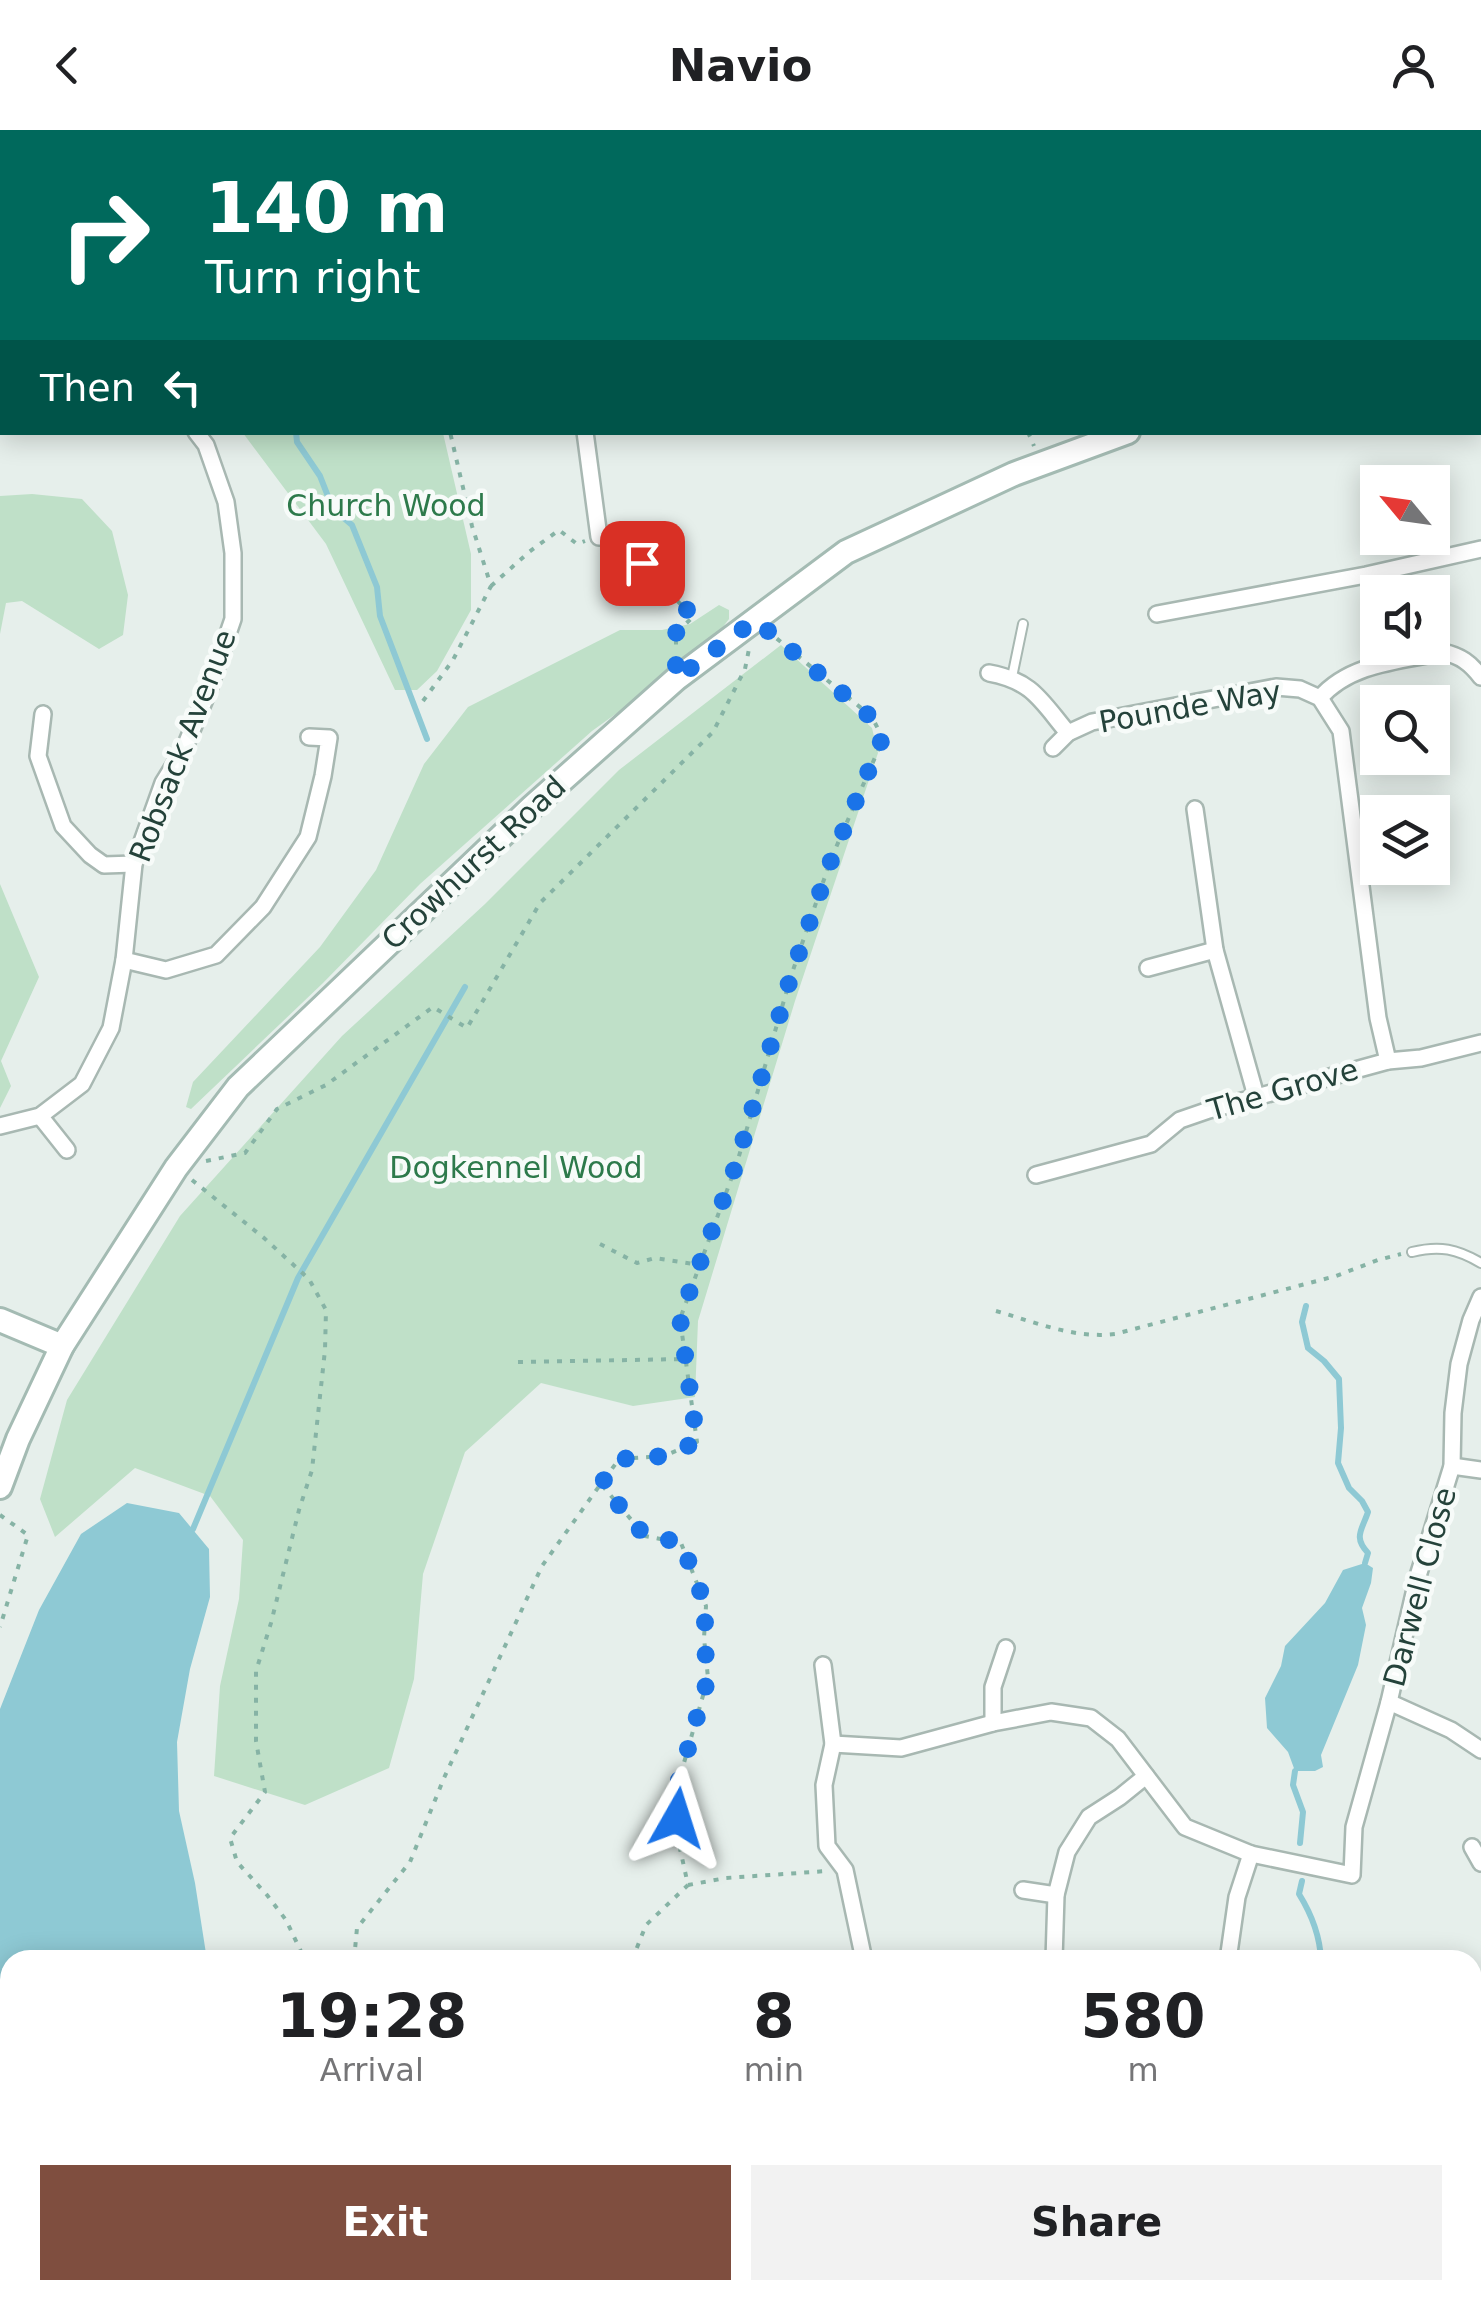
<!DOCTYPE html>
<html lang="en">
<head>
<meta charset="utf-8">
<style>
  :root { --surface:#fff; --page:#f2f2f2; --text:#202124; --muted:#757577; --accent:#7f4e3f }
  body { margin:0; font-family:"DejaVu Sans",sans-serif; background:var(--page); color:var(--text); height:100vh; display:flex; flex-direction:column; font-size:38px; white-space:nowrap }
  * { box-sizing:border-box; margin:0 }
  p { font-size:32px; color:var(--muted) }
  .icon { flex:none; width:55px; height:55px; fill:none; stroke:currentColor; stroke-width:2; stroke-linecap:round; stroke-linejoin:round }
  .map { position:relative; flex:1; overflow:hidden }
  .drawer { position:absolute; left:0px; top:1820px; width:1482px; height:350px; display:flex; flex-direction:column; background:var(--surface); border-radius:30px 30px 0 0; box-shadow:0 5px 25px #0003 }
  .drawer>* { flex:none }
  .banner { position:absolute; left:0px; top:0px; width:1482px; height:305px; box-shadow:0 5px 25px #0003; background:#00695c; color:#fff; overflow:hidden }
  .needle { width:65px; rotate:299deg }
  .fabs { position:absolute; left:1360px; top:335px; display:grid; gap:20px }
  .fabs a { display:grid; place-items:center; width:90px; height:90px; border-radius:0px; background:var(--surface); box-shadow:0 5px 25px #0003; font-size:50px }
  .pin { position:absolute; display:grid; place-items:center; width:85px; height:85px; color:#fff; margin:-42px; border-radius:20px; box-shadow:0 5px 15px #0006 }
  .me { position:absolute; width:110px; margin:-55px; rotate:6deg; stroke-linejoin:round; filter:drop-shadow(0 0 8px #0008) }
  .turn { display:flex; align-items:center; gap:35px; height:210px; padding:0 40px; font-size:45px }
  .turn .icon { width:130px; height:130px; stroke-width:2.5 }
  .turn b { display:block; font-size:70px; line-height:85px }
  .then { display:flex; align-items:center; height:95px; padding:0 40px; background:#0003; gap:20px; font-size:38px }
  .eta { display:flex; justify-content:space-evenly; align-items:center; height:170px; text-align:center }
  .eta b { font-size:60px; font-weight:600; line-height:70px }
  .action { display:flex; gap:20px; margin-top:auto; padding:20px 40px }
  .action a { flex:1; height:115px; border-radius:0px; background:var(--accent); color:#fff; font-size:40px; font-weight:600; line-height:115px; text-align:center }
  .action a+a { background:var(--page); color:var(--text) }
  header { display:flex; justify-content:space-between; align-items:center; height:130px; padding:0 40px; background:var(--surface); font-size:45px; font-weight:600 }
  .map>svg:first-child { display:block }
  .green { fill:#bfe0c8 }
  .water { fill:#8ec9d4 }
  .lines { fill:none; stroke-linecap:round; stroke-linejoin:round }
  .stream { stroke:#8ec9d4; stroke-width:6 }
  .lane-casing { stroke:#a8b8b2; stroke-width:12 }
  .street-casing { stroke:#a8b8b2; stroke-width:20 }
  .secondary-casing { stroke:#a4bbb3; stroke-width:28 }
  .path { stroke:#86b3a5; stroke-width:4; stroke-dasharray:5 8; stroke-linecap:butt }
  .lane { stroke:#fff; stroke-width:8 }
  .street { stroke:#fff; stroke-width:15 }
  .secondary { stroke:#fff; stroke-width:22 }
  .rail-casing { stroke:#5f7d75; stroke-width:10 }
  .rail { stroke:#f7fbf9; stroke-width:6; stroke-dasharray:19; stroke-linecap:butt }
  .route { stroke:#1a73e8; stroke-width:18; stroke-dasharray:0 32.4 }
  .labels { text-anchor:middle; stroke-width:9; stroke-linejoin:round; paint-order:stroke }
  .park-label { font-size:30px; fill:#2d7a4b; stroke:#f7fbf9 }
  .street-label { font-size:30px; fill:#24423a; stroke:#f7fbf9 }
</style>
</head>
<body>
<header><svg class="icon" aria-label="back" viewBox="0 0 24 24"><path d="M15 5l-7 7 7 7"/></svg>Navio<svg class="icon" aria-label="person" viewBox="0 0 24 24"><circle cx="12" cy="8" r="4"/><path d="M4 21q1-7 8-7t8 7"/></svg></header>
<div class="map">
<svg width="1481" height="2170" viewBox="0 0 1481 2170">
  <rect width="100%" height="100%" fill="#e6efeb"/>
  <g class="green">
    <path d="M0,0H364L366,2H2V66L0,65Z"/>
    <path d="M243,303H443L471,424V480L437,541L417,560H395L326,414Z"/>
    <path d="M32,364L82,369L112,401L128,465L123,505L99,519L22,471L6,473L0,504V366Z"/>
    <path d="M719,475L729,480V489L706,519L592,601L420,754L323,853L191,979L186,977L193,952L320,817L376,740L424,634L468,577L620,500H662L690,494Z"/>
    <path d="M781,515L872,598L878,623L795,871L698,1191L695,1267L633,1276L541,1253L465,1322L423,1444L414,1549L389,1638L305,1675L214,1646L220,1556L239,1469L243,1410L210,1366L135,1338L55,1407L40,1369L67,1270L180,1086L342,906L485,774L619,640Z"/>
    <path d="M0,754L39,847L1,931L11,956L0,978Z"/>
    <path d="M1481,1966V2170H668L690,2160H1472V1973Z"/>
    <path d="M0,2110H10V2160H455L432,2170H0Z"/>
  </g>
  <g class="water">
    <path d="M127,1373L179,1383L209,1419L210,1467L190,1539L177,1612L179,1681L195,1753L207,1830H10V1982L0,1985V1579L39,1480L81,1404Z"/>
    <path d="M1365,1433L1373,1438L1371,1453L1362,1478L1366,1495L1358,1535L1321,1625L1323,1637L1315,1641H1295L1288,1622L1267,1598L1265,1568L1281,1536L1285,1516L1325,1473L1343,1440Z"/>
  </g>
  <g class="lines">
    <g class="stream">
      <path d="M223,0L225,2"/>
      <path d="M296,302L297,312L320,346L333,379L352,395L377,457L380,486L427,609"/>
      <path d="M1306,1176L1302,1192L1308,1218L1324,1231L1339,1249L1341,1298L1338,1333L1349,1358L1362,1371L1368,1382C1362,1400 1353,1407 1368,1423L1365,1433"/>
      <path d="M193,1399L298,1148L465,857"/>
      <path d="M1295,1641L1293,1655L1303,1682L1300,1713"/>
      <path d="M1302,1751L1299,1764C1312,1785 1320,1805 1321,1830"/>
      <path d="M1345,2170L1346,2160"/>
    </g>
    <g class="lane-casing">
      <g id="lane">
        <path d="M581,0L582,2"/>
        <path d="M1012,547L1023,494"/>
        <path d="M1412,1122C1440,1115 1457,1119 1481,1133"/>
      </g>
    </g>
    <g class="street-casing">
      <g id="street">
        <path d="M484,0L485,2"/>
        <path d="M835,0L837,2"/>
        <path d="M1228,0L1229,2"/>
        <path d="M550,2L554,0"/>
        <path d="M1291,2L1293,0"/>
        <path d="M1480,42H1481"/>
        <path d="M0,185L2,186"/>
        <path d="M585,302L599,407"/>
        <path d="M1157,484L1366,445L1481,419"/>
        <path d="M989,543C1033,551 1041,571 1068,603"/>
        <path d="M1320,568C1350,533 1401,531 1443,522C1461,526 1470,533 1481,547"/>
        <path d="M43,584L38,626L63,696L90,725L104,735L134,734"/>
        <path d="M1053,618L1068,603L1092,592L1276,557L1300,559L1320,568L1341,601L1378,888L1388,931"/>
        <path d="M1195,679L1215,820L1256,966"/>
        <path d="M124,830L166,840L216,825L263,777L308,707L323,646L329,608L309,607"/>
        <path d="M1148,838L1215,820"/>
        <path d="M40,986L67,1020"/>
        <path d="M0,996L40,986L82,954L111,898L124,830L134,734L163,653L184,619L208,562L233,489V423L226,372L206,315L196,302"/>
        <path d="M1036,1045L1151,1014L1180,990L1209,980L1388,931L1421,928L1481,913"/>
        <path d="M1452,1336L1481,1340"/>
        <path d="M823,1535L833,1614L824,1655L827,1716L845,1740L864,1830"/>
        <path d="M1389,1572L1451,1600L1481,1620"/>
        <path d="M993,1593V1557L1006,1518"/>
        <path d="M833,1614L901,1618L993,1593L1051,1582L1091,1588L1118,1609L1185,1697L1251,1724L1352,1745L1354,1697L1389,1572L1418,1446L1452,1336L1453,1283L1459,1234L1471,1190L1481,1167"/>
        <path d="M1472,1717L1481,1733"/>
        <path d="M1023,1760L1056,1765"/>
        <path d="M1054,1830L1056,1765L1067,1722L1089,1687L1120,1667L1146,1646"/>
        <path d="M1228,1830L1237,1767L1251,1724"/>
      </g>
    </g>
    <g class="secondary-casing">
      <g id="secondary">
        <path d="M1480,225H1481"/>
        <path d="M0,1190L62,1216"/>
        <path d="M0,1357L18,1309L62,1216L176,1038L238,957L532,677L676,549L846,422L1014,344L1128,302"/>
      </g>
    </g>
    <g class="path">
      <path d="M373,0L375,2"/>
      <path d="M1314,2L1315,0"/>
      <path d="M1028,302L1034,316"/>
      <path d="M614,406L693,487L676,503V521"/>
      <path d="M491,456L529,422L559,400L577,414L585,411"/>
      <path d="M423,571L453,530L491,456L472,396L450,302"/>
      <path d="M206,1031L245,1023L277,979L326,955L433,877L467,898L540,773L713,602L745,539L749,519"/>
      <path d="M192,1050L264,1108L309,1149L326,1180L325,1220L312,1340L299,1380L271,1493L256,1541V1611L265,1662L230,1708L237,1732L267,1765L286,1790L305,1830"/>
      <path d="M600,1114L637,1133L655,1128L700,1135"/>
      <path d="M996,1181C1035,1192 1074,1209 1115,1204L1336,1146L1378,1130L1401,1124"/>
      <path d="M518,1232L686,1229"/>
      <path d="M0,1385L28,1405L0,1497"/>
      <path d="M688,1755L726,1748L827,1741"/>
      <path d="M354,1830L357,1798L410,1732L444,1648L542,1436L600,1355"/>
      <path d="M632,1830L646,1795L688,1755L679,1714L676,1661L708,1548L704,1508L706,1476L681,1413L645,1406L601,1354L619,1329L664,1326L697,1312L680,1189L737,1033L791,846L831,729L883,609L872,587L770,503"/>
      <path d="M1472,2001L1481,1993"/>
      <path d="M0,2020H10"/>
      <path d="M1472,2091H1481"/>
      <path d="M1429,2160L1433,2170"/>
      <path d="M735,2170L738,2160"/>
      <path d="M865,2170L868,2160"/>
      <path d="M1291,2170L1292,2160"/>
    </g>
    <use href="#lane" class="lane"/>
    <use href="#street" class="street"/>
    <use href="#secondary" class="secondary"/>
    <g class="rail-casing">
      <g id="rail">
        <path d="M1472,1908L1481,1906"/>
        <path d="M570,2170L594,2160"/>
        <path d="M604,2170L629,2160"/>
      </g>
    </g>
    <use href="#rail" class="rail"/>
  </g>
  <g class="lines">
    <path class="route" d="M642,433L693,486L676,503V549L755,490L872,588L882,609L832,728L791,846L737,1032L680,1188L697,1312L664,1326L620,1329L601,1354L645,1406L681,1412L706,1476L704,1508L708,1548L676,1661L677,1688"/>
  </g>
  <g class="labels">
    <g class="park-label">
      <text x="386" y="386">Church Wood</text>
      <text x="516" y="1048">Dogkennel Wood</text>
    </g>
    <g class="street-label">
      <text transform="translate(1190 577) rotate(-10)" y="10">Pounde Way</text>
      <text transform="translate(183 616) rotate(-69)" y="10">Robsack Avenue</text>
      <text transform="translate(474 733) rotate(-43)" y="10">Crowhurst Road</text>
      <text transform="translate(1283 960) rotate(-16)" y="10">The Grove</text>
      <text transform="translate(1420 1457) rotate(-75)" y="10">Darwell Close</text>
    </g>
  </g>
</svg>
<div class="fabs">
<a><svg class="needle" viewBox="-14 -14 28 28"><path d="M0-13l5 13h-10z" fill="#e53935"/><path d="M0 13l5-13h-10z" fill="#757577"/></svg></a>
<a><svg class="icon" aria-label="sound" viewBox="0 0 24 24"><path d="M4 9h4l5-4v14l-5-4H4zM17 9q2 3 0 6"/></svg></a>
<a><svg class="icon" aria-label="search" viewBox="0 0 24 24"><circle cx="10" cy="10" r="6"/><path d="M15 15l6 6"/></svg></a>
<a><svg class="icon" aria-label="layers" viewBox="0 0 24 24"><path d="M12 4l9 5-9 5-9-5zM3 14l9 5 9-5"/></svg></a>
</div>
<div class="pin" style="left:642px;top:433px;background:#d93025"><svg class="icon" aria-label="arrive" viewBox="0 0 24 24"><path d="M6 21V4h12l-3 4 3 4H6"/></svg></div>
<svg class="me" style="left:677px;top:1688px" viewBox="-20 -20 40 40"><path d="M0-17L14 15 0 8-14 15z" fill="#1a73e8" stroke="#fff" stroke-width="4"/></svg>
<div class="banner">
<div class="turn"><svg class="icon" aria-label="right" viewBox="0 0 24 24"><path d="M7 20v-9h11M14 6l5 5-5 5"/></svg><div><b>140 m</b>Turn right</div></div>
<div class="then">Then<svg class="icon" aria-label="left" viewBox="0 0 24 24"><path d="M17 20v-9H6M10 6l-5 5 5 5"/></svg></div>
</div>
<section class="drawer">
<div class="eta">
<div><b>19:28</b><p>Arrival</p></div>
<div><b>8</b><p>min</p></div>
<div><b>580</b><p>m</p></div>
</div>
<div class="action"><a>Exit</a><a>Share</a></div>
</section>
</div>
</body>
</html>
